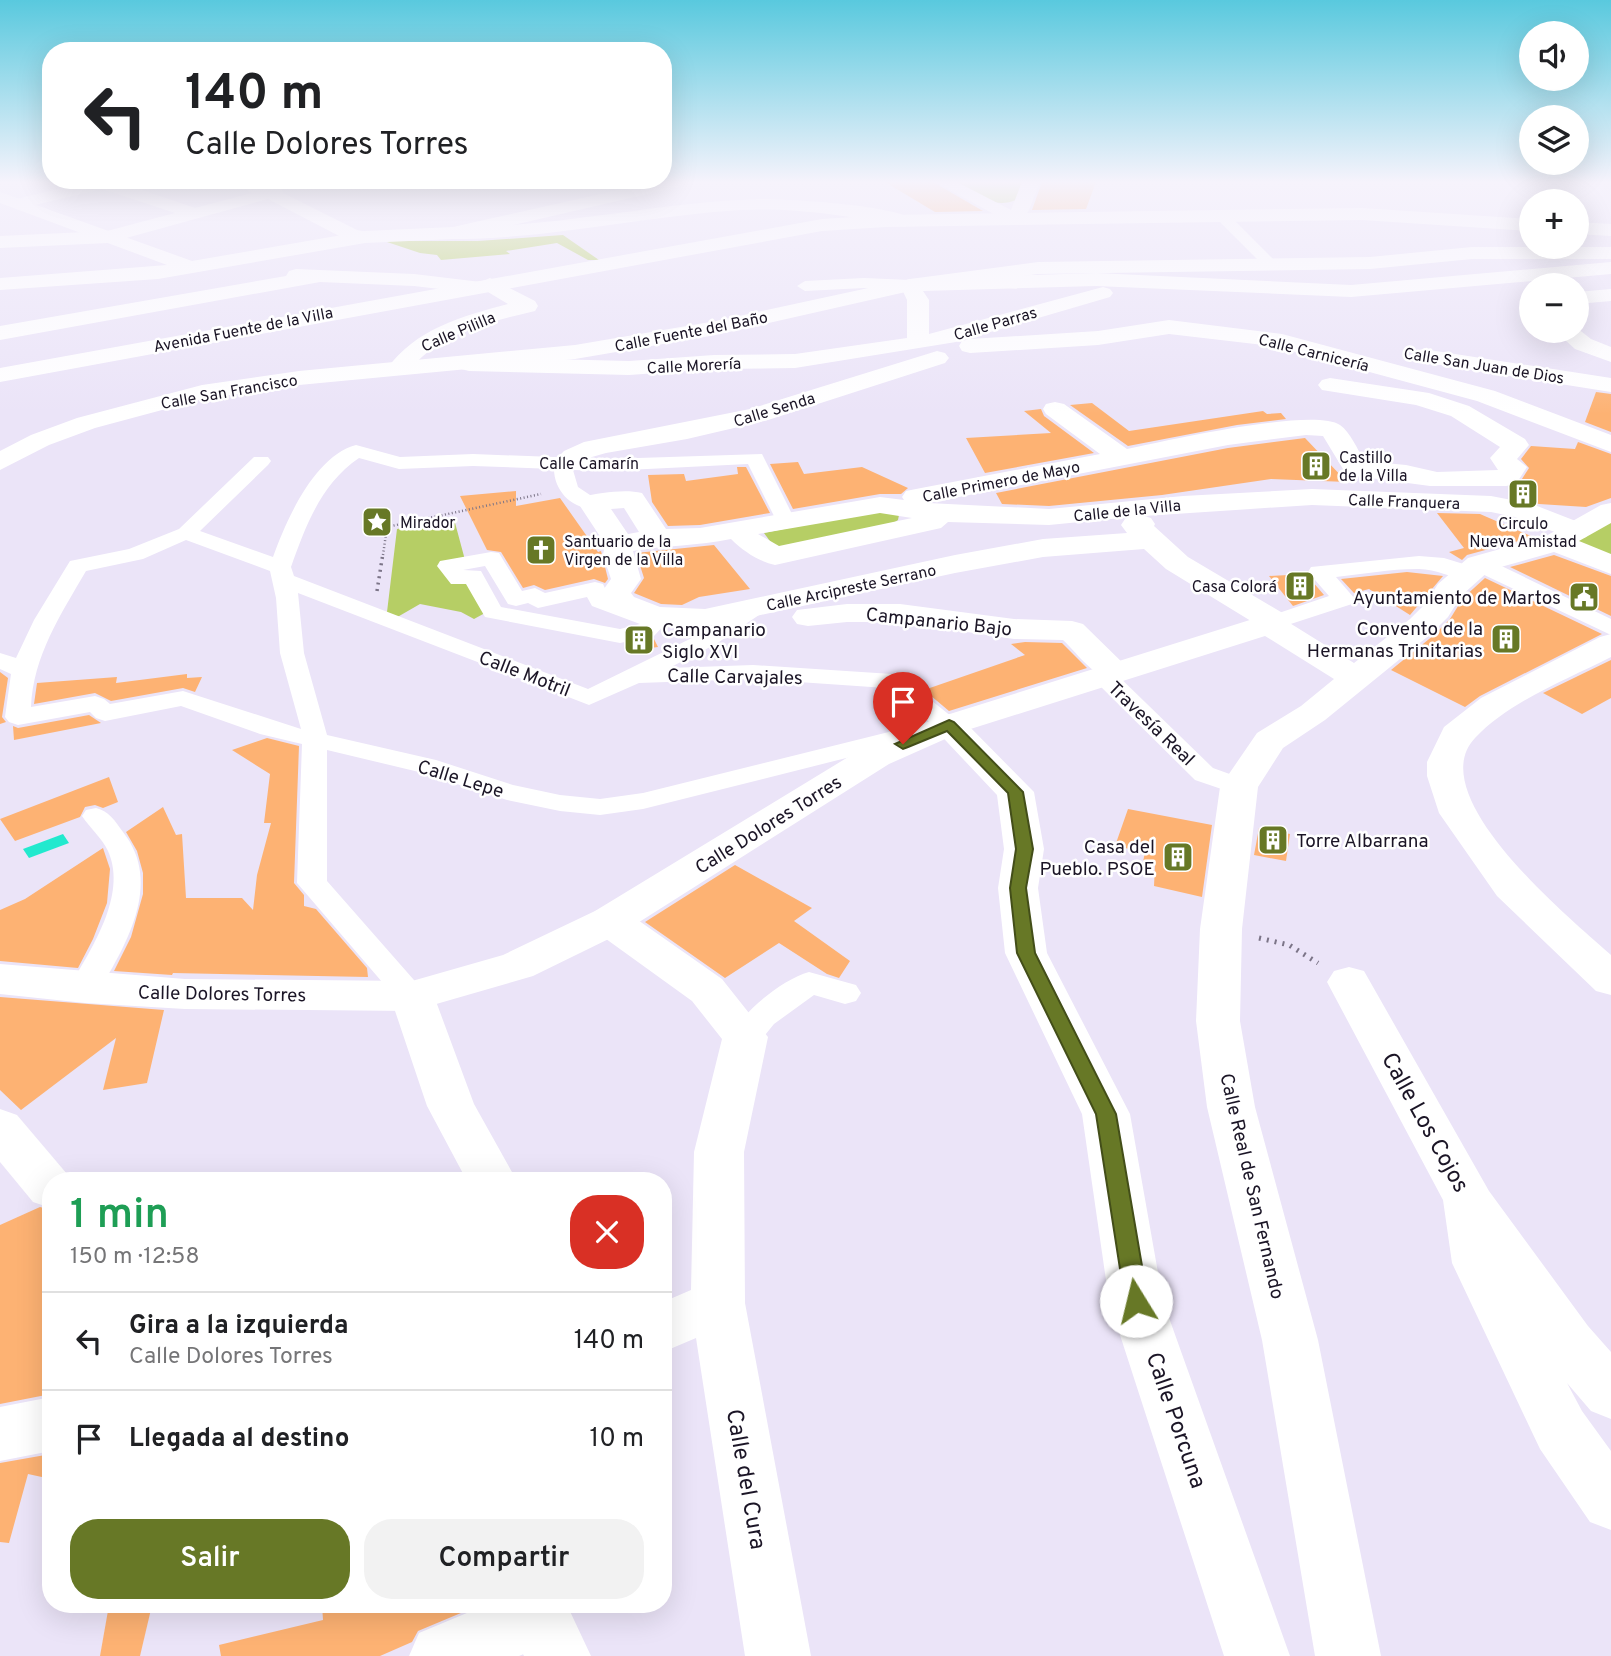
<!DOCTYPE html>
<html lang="es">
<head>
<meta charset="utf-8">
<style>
  :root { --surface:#fff; --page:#f2f2f2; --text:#202124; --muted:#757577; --line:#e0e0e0; --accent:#677826 }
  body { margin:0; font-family:Overpass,sans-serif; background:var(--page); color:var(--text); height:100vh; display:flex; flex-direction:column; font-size:26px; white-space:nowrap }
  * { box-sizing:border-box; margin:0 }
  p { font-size:23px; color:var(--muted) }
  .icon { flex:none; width:38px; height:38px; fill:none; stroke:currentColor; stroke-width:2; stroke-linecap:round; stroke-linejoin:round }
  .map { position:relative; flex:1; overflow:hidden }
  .side { position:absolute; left:42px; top:1172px; width:630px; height:441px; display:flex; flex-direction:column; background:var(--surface); border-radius:28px; box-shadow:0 7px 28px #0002 }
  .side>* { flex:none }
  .top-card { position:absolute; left:42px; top:42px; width:630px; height:147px; border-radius:28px; box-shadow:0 7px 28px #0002; background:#fff; color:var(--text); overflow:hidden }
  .buttons { position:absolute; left:1519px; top:21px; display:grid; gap:14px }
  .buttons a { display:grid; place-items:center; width:70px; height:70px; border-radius:50%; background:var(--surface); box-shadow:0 7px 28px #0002; font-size:35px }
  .pin { position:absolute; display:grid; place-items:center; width:60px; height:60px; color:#fff; margin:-72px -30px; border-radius:50% 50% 50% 0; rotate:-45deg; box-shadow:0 0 7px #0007 }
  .pin .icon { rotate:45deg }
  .me { position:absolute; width:77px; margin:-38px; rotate:351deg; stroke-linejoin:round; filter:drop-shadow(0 0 5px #0008) }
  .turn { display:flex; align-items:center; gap:24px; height:147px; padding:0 28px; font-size:32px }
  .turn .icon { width:91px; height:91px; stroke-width:2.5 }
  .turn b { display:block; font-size:49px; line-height:60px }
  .round { display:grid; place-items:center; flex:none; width:74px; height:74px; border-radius:28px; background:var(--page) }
  .head { display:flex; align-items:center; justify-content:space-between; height:119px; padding:0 28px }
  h1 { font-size:42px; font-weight:600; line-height:52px; color:#1e9e55 }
  .action { display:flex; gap:14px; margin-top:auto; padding:14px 28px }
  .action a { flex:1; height:80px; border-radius:28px; background:var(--accent); color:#fff; font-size:28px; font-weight:600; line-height:80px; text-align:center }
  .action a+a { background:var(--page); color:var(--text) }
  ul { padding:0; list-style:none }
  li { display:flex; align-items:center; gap:21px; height:98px; padding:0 28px; border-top:2px solid var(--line) }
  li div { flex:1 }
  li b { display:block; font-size:26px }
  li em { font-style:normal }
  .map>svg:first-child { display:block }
  .green { fill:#b6ce65 }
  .water { fill:#22e9ce }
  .building { fill:#fdb273 }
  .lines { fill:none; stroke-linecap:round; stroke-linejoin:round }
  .path-far2 { stroke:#7b7487; stroke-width:2.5; stroke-dasharray:1 2.5; stroke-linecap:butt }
  .path-far1 { stroke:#7b7487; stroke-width:3.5; stroke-dasharray:2 4.5; stroke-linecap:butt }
  .path { stroke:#7b7487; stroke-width:5; stroke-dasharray:2 6; stroke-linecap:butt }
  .pedestrian { fill:#fff; fill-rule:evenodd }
  .minor { fill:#fff; fill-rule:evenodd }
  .tertiary { fill:#fff; fill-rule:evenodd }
  .secondary { fill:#fff; fill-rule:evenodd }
  .route { fill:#677826; stroke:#434e19; stroke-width:2 }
  .labels { text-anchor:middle; stroke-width:5; stroke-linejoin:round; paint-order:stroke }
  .far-street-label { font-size:16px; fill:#1b1526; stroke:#fff }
  .far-poi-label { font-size:16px; fill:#1b1526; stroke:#fff; text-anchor:start }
  .poi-label { font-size:19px; fill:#1b1526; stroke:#fff; text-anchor:end }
  .street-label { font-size:19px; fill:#1b1526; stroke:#fff }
  .near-street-label { font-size:23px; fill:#1b1526; stroke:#fff }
</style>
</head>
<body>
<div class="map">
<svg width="1611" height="1656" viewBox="0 0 1611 1656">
  <rect width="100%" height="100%" fill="#ebe4f8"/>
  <g class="green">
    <path d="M949,182H1024L1016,200C993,210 969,192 949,182Z"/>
    <path d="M563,235L599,260H588L557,243L506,251L510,254L441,260L437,255L420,253L384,241H478Z"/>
    <path d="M873,511L899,515L898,520L892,524L775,548L764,533Z"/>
    <path d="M1611,511V565L1556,542Z"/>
    <path d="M454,519L465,560L440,564L469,581L485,613L474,619L461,612L420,604L394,619L387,612L397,529Z"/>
  </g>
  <path class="water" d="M63,834L69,843L29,858L23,849Z"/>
  <g class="building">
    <path d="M885,182H933L983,211L935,212Z"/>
    <path d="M1042,182H1096L1086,209L1032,210Z"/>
    <path d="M1596,392L1611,394V432L1585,422Z"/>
    <path d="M1092,403L1129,431L1263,411L1267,414L1281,413L1286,419L1237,425L1128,446L1070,405Z"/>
    <path d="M1041,409L1044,416L1094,453L985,473L966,438L1051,433L1024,411Z"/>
    <path d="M1305,438L1347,482L1271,479L1162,495L1049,506L1002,504L996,493L1228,448Z"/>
    <path d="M1578,442L1611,454V498L1586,507L1539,504L1512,497L1508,488L1518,485L1529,468L1521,459L1531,446L1575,449Z"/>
    <path d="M798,462L804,474L862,467L908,488L901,494H880L793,509L770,464Z"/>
    <path d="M737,467H746L770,513L700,525L668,526L652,502L648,475L684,474L686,481L738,474Z"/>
    <path d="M516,491V506L560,498L598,552L601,551L608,579L605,583L594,579L545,590L534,585L523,588L501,552L487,550L460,496Z"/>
    <path d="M1437,513L1480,514L1533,537L1467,555L1462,560L1449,552L1464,548Z"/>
    <path d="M714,545L750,589L699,597L682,605L661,604L634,593L644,578L636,553Z"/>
    <path d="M1554,555L1611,576V616L1510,567Z"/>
    <path d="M1407,572L1443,576L1410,615L1369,589L1354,593L1341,579Z"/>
    <path d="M1306,574L1324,595L1293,606L1269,576Z"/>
    <path d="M1485,578L1602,634L1480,696L1465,707L1391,670L1434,635L1450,619L1463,598Z"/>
    <path d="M654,639L658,647L628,651L625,645Z"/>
    <path d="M1025,642L1062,643L1087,668L949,711L924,690L1025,655L1011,644Z"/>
    <path d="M1611,660V698L1582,714L1543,693Z"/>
    <path d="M0,672L8,678L2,717L6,722L0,724Z"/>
    <path d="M187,674V678L202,677L195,692L183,688L111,701L95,693L34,704L37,683L117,677L116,683Z"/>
    <path d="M89,715L101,723L14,740L13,726L18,728Z"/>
    <path d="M267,738L299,746L294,883L304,895V906L316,909L367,968L368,977L173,973L172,975L114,971L131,937L143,894V873L137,851L126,832L163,807L176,835L182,834L186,898H242L253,910L257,875L271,823H264L270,774L232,750Z"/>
    <path d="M109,777L118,802L103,808L95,805L85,807L80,817L15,841L0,819Z"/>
    <path d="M1128,809L1212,825L1202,897L1154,886L1155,865L1143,862L1145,852L1115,846Z"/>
    <path d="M1259,828L1290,834L1286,861L1254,855Z"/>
    <path d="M103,848L110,869L107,903L93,939L78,968L0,961V910L25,899Z"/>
    <path d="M735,865L812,908L794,921L850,961L839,978L827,974L779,943L725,978L645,922Z"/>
    <path d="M0,997L164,1010L147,1083L103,1090L116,1038L21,1110L0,1090Z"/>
    <path d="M40,1207L51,1210V1394L0,1404V1225Z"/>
    <path d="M51,1454V1479L28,1474L9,1543L0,1542V1463Z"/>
    <path d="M109,1605H152L140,1656H100Z"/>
    <path d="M322,1605H480L418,1631L412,1642L380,1656H221L219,1645L323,1620Z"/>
  </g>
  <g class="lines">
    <path class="path-far2" d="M383,555L387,527L541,494"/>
    <path class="path-far1" d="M377,591L383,553"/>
    <path class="path" d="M1259,938L1289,945L1318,963"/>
    <g class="pedestrian">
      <path d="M1222,212L1227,213L1274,260L1276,263L1274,266H1264L1217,219L1215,216Z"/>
      <path d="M864,278L910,280L918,285L910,290L864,288L805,291L797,286L805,281Z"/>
      <path d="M356,445L400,457L473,454L607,459L762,454L795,520L792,524H778L748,464L607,471L573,470L578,487L602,503L599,507C575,513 554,492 554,469L473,466L399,469L359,458C321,484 306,525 291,567L294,576L588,689L700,634L746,603H762L765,608L762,613L716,644L669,668L753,665L892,674L901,676L962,725L958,730L949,733L940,730L886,688L753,679L639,683L589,705L298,593L304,653L327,735L436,760L513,785L560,795L600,799L643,793L913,726L922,729L926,734L922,739L643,809L600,815L560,811L507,800L419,772L327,750V881L428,996L423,1004L412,1007L401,1004L297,883L302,744L260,734L181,706L105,721L96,718L90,712L18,725L9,722L5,717L11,674L0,669V653L16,658L34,620L70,561L129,549L179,529L254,457H268L271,461L268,465L200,531L273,557C286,521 314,456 356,445ZM186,540L270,571L276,598L280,653L301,729L183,691L110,704L104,699L95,696L31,707C33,656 61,614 86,571L143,559Z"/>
      <path d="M491,552L499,553L522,591L535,588L545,593L595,582L603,584L609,597L663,617L667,622L654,636L620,643L485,617L466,584H451L437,566L440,561ZM485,566L508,604L516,606L528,603L538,608L587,597L592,606L640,624L620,629L501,607L481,571L463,570Z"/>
      <path d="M1419,556L1444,558L1470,566L1468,564L1471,559H1487L1611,619V635L1478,572L1476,578C1457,582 1437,568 1417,569C1390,569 1363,574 1336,577L1355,599L1352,604L1269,631L1261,629L1257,624L1261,619L1329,596L1308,572L1311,567Z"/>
      <path d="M1103,668L1112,670L1213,768L1249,781L1253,787L1249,793L1239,795L1195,780L1094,680L1091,675L1094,670Z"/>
      <path d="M96,808C109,811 115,821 123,832C164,884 125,947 96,996L85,999L74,996L69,988C90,950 128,896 108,851C102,838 90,828 82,816L86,810Z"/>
      <path d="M809,972L856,985L861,993L856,1001L845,1004L814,995L774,1024L757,1045L745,1049L733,1045L729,1037C743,1012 781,980 809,972Z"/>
    </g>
    <g class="minor">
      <path d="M87,182H119L195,208L252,193L242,187L245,183L253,182L281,188L283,193L357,230L372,233L375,237L365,243L345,239L268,199L108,243L0,248V236L107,231L175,213L102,189L18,209L9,204L12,200Z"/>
      <path d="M935,182H957L1011,210L1022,182H1040L1029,210L1021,223L1014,225Z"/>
      <path d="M761,199C786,199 901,205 914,221L905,227C851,216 796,207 740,210C644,216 550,239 453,239L443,233L453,227C557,228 657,202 761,199Z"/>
      <path d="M1611,262V274L1351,297L1096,286L923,291L929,300V334L1103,287L1110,289L1113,293L1110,297L956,342L795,368L714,369L629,375L469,371L461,369L457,364L461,359L469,357L629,361L714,355L795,354L907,338V300L900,285L903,281L910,279L1096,273L1351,285Z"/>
      <path d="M296,269L414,274L481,282L490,278L535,301L538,306L535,311C489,322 435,334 407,374H391L387,369C415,329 463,316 508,304L483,289L474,293L414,286L320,282L0,340V326L286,276L289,271Z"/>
      <path d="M1611,289V301L1577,304V292Z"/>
      <path d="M1169,320L1282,334L1495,391L1611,435V452L1477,401L1273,346L1169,334L1098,345L970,353L962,351L959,346L962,341L970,339L1098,331Z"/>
      <path d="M1577,328L1591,339L1611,347V362L1575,349L1555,331H1577Z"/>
      <path d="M1423,349L1611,378V392L1415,361L1411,356L1415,351Z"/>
      <path d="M937,351L945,353L949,358L945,363L768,420L687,439L606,453L592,457L573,470L564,472L555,470L551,464L564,451L584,442L750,409Z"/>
      <path d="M1330,378L1429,393L1469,406L1525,439L1529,445L1517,459L1527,467L1516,484L1506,486H1430L1355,476L1346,474L1323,436L1306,435L1228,445L928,503L1049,509L1183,496L1312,489L1491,496L1532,504L1586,525L1590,531L1586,537L1576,540L1515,517L1491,512L1312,505L1144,516L1151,518L1155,524L1154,526L1188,557L1286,615L1291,622L1286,629L1275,632L1264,629L1166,569L1144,549L1043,557L955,573L705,627C679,629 606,626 601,593L611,579L603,555L605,544L578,503L582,497C600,493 624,489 642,493L666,529L700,528L880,497L904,500L902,497L906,491L916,489L1100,454L1046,414L1043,409L1046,404L1055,402L1064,404L1127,449C1164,441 1313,407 1340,425C1350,432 1358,450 1364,461L1406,465L1437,472L1498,470L1490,458L1500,447L1451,416L1416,405L1322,390L1318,385L1322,380ZM624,508L639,532L628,534L611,509ZM880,513L912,518L779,546L758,534ZM1131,517L1125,519L1121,525L1127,533L1043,539L955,555L705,609L660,607L634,597L631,593L641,579L633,551C666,545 698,546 731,539C743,551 758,561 775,565L941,528L948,522L1049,525Z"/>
      <path d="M847,604H900L1014,619L1072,621L1083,624L1131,671L1126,678C1098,685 1082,658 1063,640L1014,639L900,622H847L808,626L797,624L792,617L797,610Z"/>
      <path d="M949,714L961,718L1034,792L1044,849L1038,888L1047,953L1130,1114L1163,1301L1290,1656H1224L1109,1301L1082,1114L1005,953L998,888L1004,849L997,795L931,725L937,718Z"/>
      <path d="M610,907L625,911L722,979L768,1037L744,1152L745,1303L811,1656H745L696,1338L663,1352V1302L691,1290L694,1152L722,1039L692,1001L595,931L589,921L595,911Z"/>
      <path d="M1349,967L1364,971L1489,1191L1588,1326L1611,1352V1419L1591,1411L1567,1383L1582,1411L1611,1451V1530L1590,1522L1540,1449L1452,1263L1443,1200L1327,982L1334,971Z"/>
      <path d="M412,981L428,985L434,996L474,1104L517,1181H467L427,1106L390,996L396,985Z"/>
      <path d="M51,1397V1451L0,1461V1407Z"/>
      <path d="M486,1605H566L570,1615L561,1638L519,1656H409L419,1633Z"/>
    </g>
    <g class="tertiary">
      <path d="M654,182H687L678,187L453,239L365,243L158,279L0,290V278L167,265L0,203V192L192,261L365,231L453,227Z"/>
      <path d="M1472,247H1611V259H1472L1370,269L1038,274L910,291L716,335L575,359L299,385L203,399L95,428L49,445L0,470V451L31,435L77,418L202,385L299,371L575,345L716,321L910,279L1038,262L1370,257Z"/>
      <path d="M1611,503V523L1579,541L1611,554V574L1554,552L1490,570L1461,596L1448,617L1432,633L1325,720L1283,748L1258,787L1242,929L1240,1021L1255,1107L1318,1340L1381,1656H1315L1262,1340L1207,1107L1196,1021L1200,929L1220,787L1257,733L1301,706L1334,679L1265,636L961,732L889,764L625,931L533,976L412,1011L185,1009L85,1003L0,994V964L185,979L412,981L503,955L595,911L863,748L937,718L1269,614L1280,617L1354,663L1410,619L1425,604L1438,584L1468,558L1546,536L1601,505Z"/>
      <path d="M1611,634V657C1566,680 1510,701 1475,738C1420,796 1573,921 1611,955V995L1596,991L1497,896L1439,813L1427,776V762L1444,727L1481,698L1600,637Z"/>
      <path d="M0,1109L17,1115L73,1181H51V1208L33,1202L0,1162Z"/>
      <path d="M497,1605H567L591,1656H524C515,1638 505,1623 497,1605Z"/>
    </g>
    <g class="secondary">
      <path d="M1362,208L1531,219V231L1362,220L886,227L822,231L0,382V368L822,219L886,215Z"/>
      <path d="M1577,222L1611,224V236L1577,234Z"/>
    </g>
  </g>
  <linearGradient id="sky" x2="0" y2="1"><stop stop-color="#59c9de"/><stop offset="0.44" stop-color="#f6f3fc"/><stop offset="1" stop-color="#f6f3fc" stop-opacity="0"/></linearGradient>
  <rect width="1611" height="414" fill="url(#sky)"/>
  <path class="route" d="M949,720L954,722L1023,792L1033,849L1026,888L1035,953L1116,1114L1148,1301L1144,1308L1136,1311L1129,1308L1125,1301L1096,1114L1017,953L1010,888L1016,849L1008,793L947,731L908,747L903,749L895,744Z"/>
  <defs>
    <g id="building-square" transform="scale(1.575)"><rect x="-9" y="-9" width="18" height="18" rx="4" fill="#677826" stroke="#fff"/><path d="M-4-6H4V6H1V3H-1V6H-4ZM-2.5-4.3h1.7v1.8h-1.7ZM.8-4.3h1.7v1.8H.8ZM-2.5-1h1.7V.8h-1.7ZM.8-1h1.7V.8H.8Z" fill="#fff"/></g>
    <g id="sight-square" transform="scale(1.575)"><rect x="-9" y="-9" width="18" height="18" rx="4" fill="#677826" stroke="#fff"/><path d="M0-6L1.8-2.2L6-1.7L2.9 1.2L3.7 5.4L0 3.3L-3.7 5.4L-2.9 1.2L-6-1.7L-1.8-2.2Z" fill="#fff"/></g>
    <g id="church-square" transform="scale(1.575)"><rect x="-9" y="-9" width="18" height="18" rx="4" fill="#677826" stroke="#fff"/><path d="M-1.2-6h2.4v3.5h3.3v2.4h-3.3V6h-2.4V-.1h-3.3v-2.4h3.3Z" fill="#fff"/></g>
    <g id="civic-square" transform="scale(1.575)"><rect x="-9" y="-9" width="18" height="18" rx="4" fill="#677826" stroke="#fff"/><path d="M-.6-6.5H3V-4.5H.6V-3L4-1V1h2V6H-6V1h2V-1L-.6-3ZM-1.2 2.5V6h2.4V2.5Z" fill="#fff"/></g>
  </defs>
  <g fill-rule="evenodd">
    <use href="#building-square" x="1316" y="466"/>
    <use href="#building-square" x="1523" y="494"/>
    <use href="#sight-square" x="377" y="522"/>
    <use href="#church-square" x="541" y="550"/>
    <use href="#building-square" x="1300" y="586"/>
    <use href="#civic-square" x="1584" y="597"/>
    <use href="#building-square" x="1506" y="639"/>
    <use href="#building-square" x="639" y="640"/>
    <use href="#building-square" x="1273" y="840"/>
    <use href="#building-square" x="1178" y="857"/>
  </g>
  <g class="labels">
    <g class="far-street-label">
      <text transform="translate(995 323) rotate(-16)" y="6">Calle Parras</text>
      <text transform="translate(243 329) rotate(-11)" y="6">Avenida Fuente de la Villa</text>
      <text transform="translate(458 331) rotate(-23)" y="6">Calle Pililla</text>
      <text transform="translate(691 331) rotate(-11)" y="6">Calle Fuente del Baño</text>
      <text transform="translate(1314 352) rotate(14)" y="6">Calle Carnicería</text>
      <text transform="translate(694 365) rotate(-3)" y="6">Calle Morería</text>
      <text transform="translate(1484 365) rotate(9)" y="6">Calle San Juan de Dios</text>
      <text transform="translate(229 391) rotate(-10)" y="6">Calle San Francisco</text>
      <text transform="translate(774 409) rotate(-17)" y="6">Calle Senda</text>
      <text x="589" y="469">Calle Camarín</text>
      <text transform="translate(1001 481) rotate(-11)" y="6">Calle Primero de Mayo</text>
      <text transform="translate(1404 501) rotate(2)" y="6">Calle Franquera</text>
      <text transform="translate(1127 510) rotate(-6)" y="6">Calle de la Villa</text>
      <text transform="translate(851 587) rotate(-12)" y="6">Calle Arcipreste Serrano</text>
    </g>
    <g class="far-poi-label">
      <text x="1339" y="463">Castillo<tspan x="1339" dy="18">de la Villa</tspan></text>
      <text x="400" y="528">Mirador</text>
      <text x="1523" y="529" text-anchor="middle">Circulo<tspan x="1523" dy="18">Nueva Amistad</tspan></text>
      <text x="564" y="547">Santuario de la<tspan x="564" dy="18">Virgen de la Villa</tspan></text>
      <text x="1277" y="592" text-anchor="end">Casa Colorá</text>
    </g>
    <g class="poi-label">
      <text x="1561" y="604">Ayuntamiento de Martos</text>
      <text x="1483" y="635">Convento de la<tspan x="1483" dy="22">Hermanas Trinitarias</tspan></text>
      <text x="662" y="636" text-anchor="start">Campanario<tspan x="662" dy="22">Siglo XVI</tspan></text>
      <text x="1296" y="847" text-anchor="start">Torre Albarrana</text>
      <text x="1155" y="853">Casa del<tspan x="1155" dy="22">Pueblo. PSOE</tspan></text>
    </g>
    <g class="street-label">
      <text transform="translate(939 621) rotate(6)" y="7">Campanario Bajo</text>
      <text transform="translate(525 673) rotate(21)" y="7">Calle Motril</text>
      <text transform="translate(735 676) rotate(1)" y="7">Calle Carvajales</text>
      <text transform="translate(1152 723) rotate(44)" y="7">Travesía Real</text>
      <text transform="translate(461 778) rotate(17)" y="7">Calle Lepe</text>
      <text transform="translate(768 824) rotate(-32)" y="7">Calle Dolores Torres</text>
      <text transform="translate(222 993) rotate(1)" y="7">Calle Dolores Torres</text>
      <text transform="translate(1253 1186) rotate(77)" y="7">Calle Real de San Fernando</text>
    </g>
    <g class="near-street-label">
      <text transform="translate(1426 1122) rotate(61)" y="8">Calle Los Cojos</text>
      <text transform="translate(1177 1420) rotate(71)" y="8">Calle Porcuna</text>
      <text transform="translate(747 1479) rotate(80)" y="8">Calle del Cura</text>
    </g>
  </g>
</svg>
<div class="buttons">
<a><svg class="icon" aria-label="sound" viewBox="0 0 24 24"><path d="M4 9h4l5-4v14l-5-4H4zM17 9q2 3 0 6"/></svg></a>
<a><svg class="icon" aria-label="layers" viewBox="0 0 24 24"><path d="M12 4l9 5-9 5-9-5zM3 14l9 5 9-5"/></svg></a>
<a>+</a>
<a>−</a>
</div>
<div class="pin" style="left:903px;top:744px;background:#d93025"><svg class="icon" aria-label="arrive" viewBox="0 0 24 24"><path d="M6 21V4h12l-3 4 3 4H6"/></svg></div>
<svg class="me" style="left:1136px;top:1301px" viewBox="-20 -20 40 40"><circle r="19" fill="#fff"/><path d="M0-13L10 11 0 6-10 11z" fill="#677826"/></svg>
<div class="top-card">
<div class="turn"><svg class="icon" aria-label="left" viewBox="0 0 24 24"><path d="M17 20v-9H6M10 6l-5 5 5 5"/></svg><div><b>140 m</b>Calle Dolores Torres</div></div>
</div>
<section class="side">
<div class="head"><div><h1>1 min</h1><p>150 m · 12:58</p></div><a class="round" style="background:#d93025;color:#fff"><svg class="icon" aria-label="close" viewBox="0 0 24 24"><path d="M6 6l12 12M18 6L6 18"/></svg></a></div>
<ul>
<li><svg class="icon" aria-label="left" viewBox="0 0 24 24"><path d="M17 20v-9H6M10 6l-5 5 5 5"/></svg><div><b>Gira a la izquierda</b><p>Calle Dolores Torres</p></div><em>140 m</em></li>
<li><svg class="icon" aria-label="arrive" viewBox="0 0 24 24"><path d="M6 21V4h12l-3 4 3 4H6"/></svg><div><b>Llegada al destino</b></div><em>10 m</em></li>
</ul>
<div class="action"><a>Salir</a><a>Compartir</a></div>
</section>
</div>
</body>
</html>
